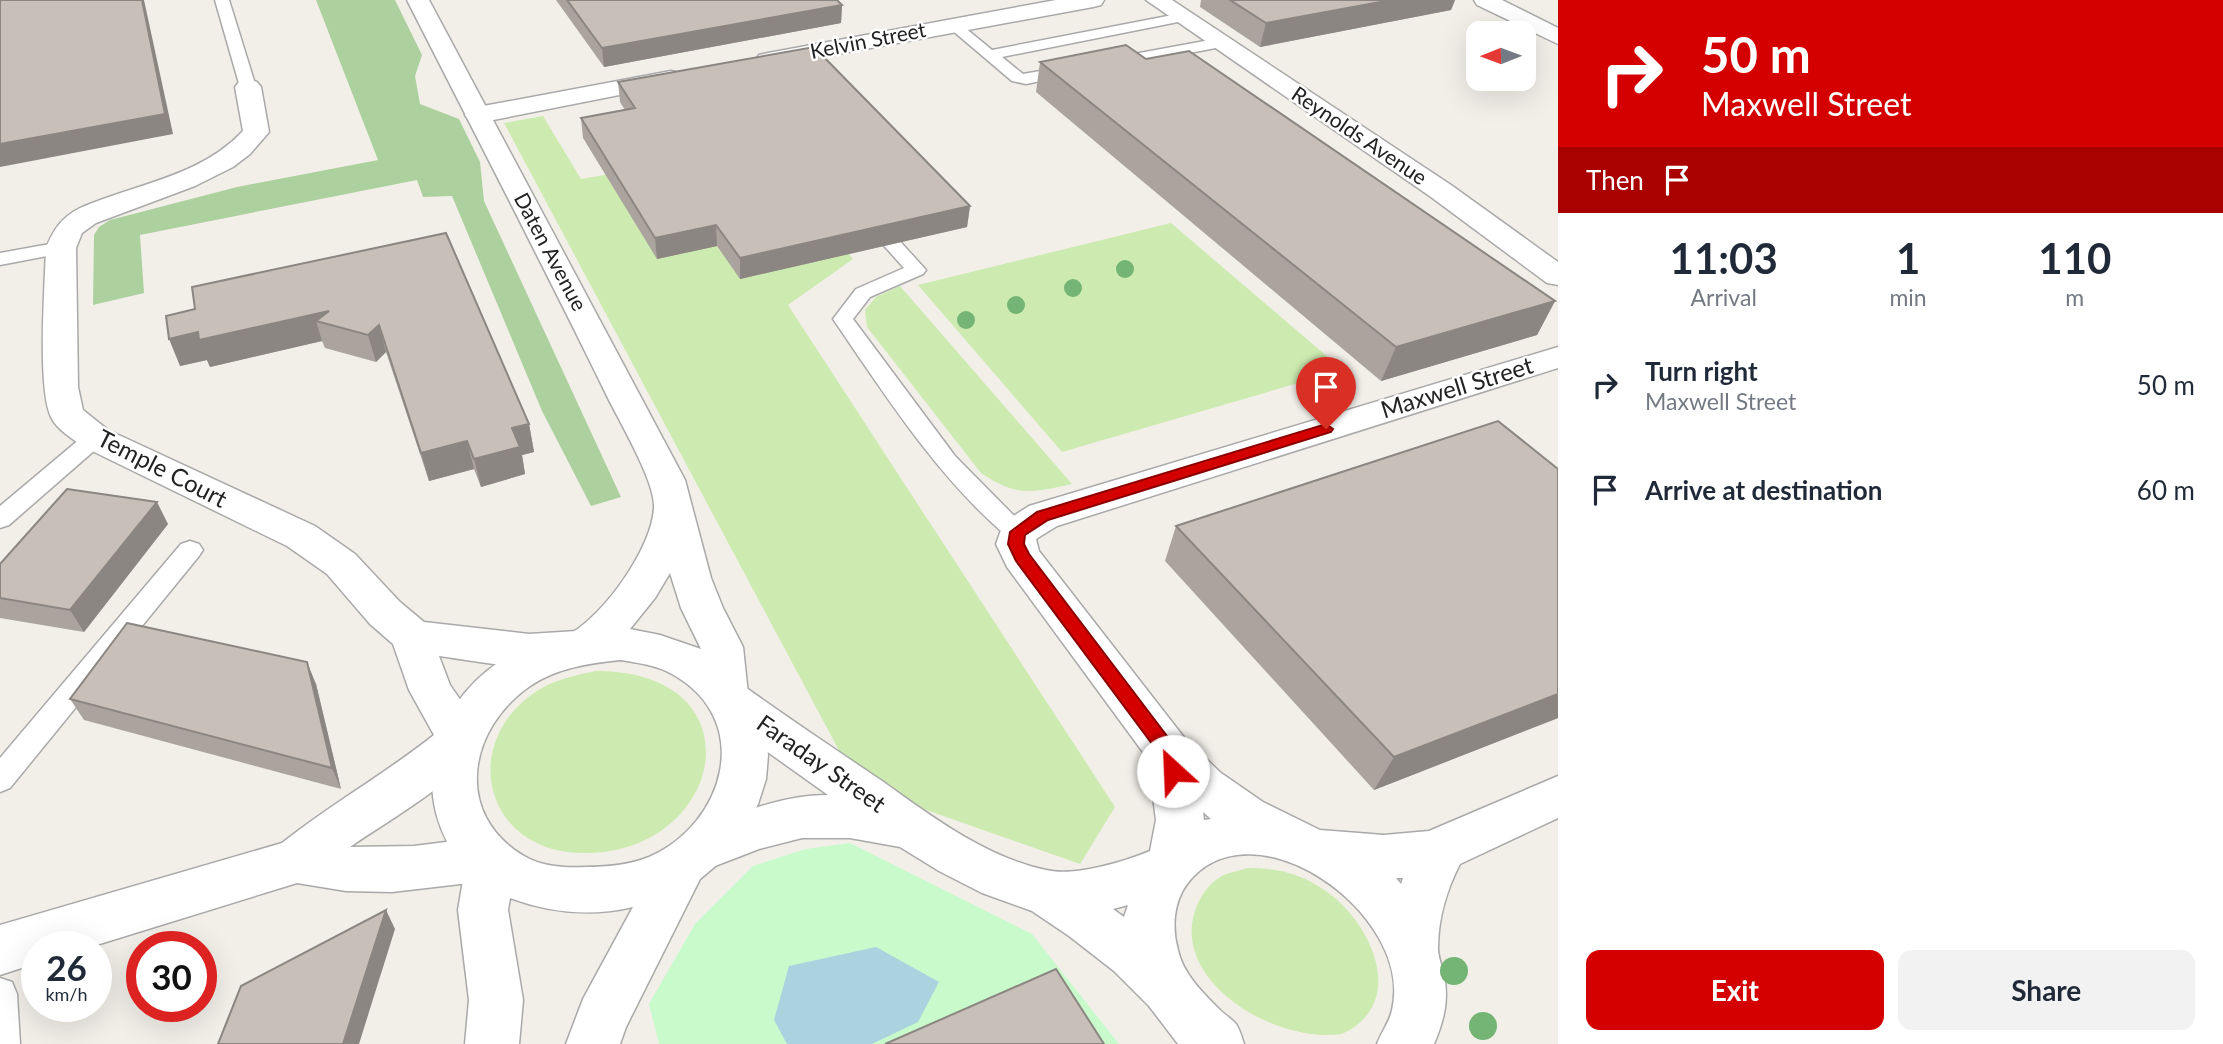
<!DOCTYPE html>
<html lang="en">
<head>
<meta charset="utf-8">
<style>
  :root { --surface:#fff; --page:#f2f2f3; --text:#1f2937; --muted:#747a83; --accent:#d40000 }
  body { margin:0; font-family:Lato,sans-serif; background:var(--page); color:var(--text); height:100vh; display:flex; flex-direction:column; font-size:26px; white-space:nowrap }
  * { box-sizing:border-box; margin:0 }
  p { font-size:23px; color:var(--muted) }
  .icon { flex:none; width:38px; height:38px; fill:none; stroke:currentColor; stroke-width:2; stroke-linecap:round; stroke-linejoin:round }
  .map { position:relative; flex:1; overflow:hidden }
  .drawer { display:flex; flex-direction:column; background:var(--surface); width:665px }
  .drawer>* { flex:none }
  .banner { background:#d40000; color:#fff; overflow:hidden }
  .needle { width:46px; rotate:269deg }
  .buttons { position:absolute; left:1466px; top:21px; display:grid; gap:14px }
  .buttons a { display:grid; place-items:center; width:70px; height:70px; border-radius:14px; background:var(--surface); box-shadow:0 7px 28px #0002; font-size:35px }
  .speed { position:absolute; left:21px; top:931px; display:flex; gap:14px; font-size:35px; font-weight:700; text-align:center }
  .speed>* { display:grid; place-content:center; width:91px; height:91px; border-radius:50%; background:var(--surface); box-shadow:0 7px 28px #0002; line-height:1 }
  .speed small { font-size:18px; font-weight:400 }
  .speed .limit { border:10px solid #d22; background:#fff; color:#111 }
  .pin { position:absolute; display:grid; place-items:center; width:60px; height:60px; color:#fff; margin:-72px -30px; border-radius:50% 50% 50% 0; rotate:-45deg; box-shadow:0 0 7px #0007 }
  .pin .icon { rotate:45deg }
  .me { position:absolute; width:77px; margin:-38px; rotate:335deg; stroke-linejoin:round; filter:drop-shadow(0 0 5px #0008) }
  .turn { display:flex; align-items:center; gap:24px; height:147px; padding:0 28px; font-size:32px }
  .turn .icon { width:91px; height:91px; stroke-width:2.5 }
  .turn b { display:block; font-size:49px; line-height:60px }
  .then { display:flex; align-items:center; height:66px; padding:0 28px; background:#0003; gap:14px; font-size:26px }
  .eta { display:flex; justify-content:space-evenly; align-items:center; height:119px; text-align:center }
  .eta b { font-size:42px; font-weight:700; line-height:49px }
  .action { display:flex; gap:14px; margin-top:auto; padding:14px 28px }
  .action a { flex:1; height:80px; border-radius:14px; background:var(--accent); color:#fff; font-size:28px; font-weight:700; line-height:80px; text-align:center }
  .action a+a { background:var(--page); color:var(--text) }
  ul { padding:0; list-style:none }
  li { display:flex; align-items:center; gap:21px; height:105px; padding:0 28px }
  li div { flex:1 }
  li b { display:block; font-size:26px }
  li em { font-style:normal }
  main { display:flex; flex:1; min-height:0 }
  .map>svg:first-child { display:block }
  .grass { fill:#cdebb0 }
  .forest { fill:#add19e }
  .park { fill:#c8facc }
  .water { fill:#aad3df }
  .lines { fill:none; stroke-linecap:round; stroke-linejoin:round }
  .service-casing { stroke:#a9a9a9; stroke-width:3 }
  .minor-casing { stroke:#a9a9a9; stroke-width:3 }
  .tertiary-casing { stroke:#a9a9a9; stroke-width:3 }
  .service { fill:#fff; fill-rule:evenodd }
  .minor { fill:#fff; fill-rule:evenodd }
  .tertiary { fill:#fff; fill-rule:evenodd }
  .tree { fill:#74b475 }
  .wall { fill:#aba49e }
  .shaded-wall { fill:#8b8681 }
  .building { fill:#c7bfb8; stroke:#8b8681; stroke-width:2 }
  .route { fill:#d40000; stroke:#8a0000; stroke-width:2 }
  .labels { text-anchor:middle; stroke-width:5; stroke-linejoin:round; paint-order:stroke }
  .far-street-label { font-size:21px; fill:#222; stroke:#fff }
  .street-label { font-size:24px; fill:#222; stroke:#fff }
</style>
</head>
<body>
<main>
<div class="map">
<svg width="1558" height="1044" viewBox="0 0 1558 1044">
  <rect width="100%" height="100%" fill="#f2efe9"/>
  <g class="grass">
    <path d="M543,116L581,179L764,147L853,259L788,305L1115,807L1080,864L858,786L504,123Z"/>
    <path d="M1171,223L1343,370L1062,452L918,285Z"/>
    <path d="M900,286L1072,484C1032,493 1016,497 981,473L867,327L865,310L876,297Z"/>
    <path d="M596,671C764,671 724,857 581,853C482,851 458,739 540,689C557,679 577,675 596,671Z"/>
    <path d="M1247,868C1273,868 1296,872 1318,886C1368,914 1412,1002 1342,1034C1272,1044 1164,977 1198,903C1203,892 1211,882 1222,876C1229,872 1239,871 1247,868Z"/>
  </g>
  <path class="forest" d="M316,0H395L422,55L415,76L420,104L459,119L480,162L484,201L621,497L591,506L542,411L452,196L423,197L417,180L140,235L144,293L93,305L94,235L99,227L110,220L237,187L378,160Z"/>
  <path class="park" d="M850,843L1032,934L1119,1044H659L649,1004L695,924L753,866L806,849Z"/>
  <path class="water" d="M876,947L939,982L918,1022L872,1044H787L774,1020L789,966Z"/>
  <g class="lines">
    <g class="service-casing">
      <g id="service">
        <path d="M215,0H229L256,87L254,90H242L240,87Z"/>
        <path d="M1183,13L1190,17L1188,20L1002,57L1023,74L1069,66L1077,71L1075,74L1026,84L1012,81L946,25L953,21L958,22L992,50Z"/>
        <path d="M1221,38L1226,40L1229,43L1226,46L1112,68L1104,63L1112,58Z"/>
        <path d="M869,213L876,215L926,270L923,274L870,297L853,319L955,456L1030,532L1027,538L1018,541L1009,538C937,477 886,396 833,319L856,289L904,268L860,219Z"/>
        <path d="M61,242L71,248L68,252L0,265V253Z"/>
        <path d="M95,430L103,433L106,438L103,443L9,525L0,528V506L87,433Z"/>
        <path d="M190,541L199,544L203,550L199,556L10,788L0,792V758L181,544Z"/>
        <path d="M0,978L12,982L17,994L20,1044H0Z"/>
      </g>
    </g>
    <g class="minor-casing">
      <g id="minor">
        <path d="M1056,0H1104L1101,5L1093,7L768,67L759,65L756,60L759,55L768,53Z"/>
        <path d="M1146,0H1172L1451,185L1558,262V285L1547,283L1431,197Z"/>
        <path d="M1474,0H1502L1558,28V44L1477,5Z"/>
        <path d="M671,71L680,73L683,78L680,83L478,123L469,120L465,115L469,110L478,107Z"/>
        <path d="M248,79L257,82L261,87L269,132L250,154L233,167L195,186L96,223L82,233L76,248L78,387L83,410L108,430L315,526L355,554L400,602L424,622L529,634L577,631L592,636L598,648L592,660C543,675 489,663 439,656L450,685L477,724L483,740C463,779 387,821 350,847L414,846L486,837L503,843L510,859L503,875L486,881L392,892L346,891L297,883L90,947H37V963L0,975V925L282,843C331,804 385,774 434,735L409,690L393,644L370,624L327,574L287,546L82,446C72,438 56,429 51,417C37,388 45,284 46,248C54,229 61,218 80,208C135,184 200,177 243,131L235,87L239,82Z"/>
        <path d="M1558,347V368L1057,526L1036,539L1039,551L1186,740L1221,773L1263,802L1320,830L1384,835L1429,831L1558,776V818L1460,864C1447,889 1438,919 1438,948C1438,957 1442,966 1444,975C1449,1001 1444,1020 1434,1044H1377C1381,1033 1390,1021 1392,1010C1415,914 1252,799 1187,884C1173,903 1172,929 1178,950C1183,974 1204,994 1220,1010C1225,1015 1232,1019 1236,1024C1240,1030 1242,1038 1244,1044H1178L1149,1006L1114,971L1069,936L1032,911L982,893L939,871L900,847L850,838H802L759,849L702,871L685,864L678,849L685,834C731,817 777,795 828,795L713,713L707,700L713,687L729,682L745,687C790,719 836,750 882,781C931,816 985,857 1046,870C1073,877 1124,862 1150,851L1156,820L1148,759L1007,567L996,544L1004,522L1029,506ZM1203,812L1211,819L1204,820ZM1396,878H1403L1401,884ZM1128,905L1124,917L1113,909Z"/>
      </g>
    </g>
    <g class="tertiary-casing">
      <path id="tertiary" d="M407,0H429L685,480L711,578L723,608L743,647L748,694L765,731L768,755L766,779L758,804L738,842L719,863L700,879L626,1027L620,1044H566L583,999L633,907C590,917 551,913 510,898L508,910L523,1000L519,1044H465L469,1000L458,910L465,868C408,801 429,709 499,662C521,648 546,647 568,635C603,617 653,547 654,507C655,481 619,421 607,396C542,263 474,132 407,0ZM670,573L681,608L701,649L660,635L630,629L655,598ZM621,660C638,663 657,665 672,674C755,720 725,824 649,857C629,865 607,867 586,867C566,868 542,867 524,856C453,814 468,729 530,686C557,668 589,663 621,660Z"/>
    </g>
    <use href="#service" class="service"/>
    <use href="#minor" class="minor"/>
    <use href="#tertiary" class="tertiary"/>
  </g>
  <g class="tree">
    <circle cx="1125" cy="269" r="9"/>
    <circle cx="1073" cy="288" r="9"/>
    <circle cx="1016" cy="305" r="9"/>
    <circle cx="966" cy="320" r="9"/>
    <circle cx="1454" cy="971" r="14"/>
    <circle cx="1483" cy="1026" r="14"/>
  </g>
  <g class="wall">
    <path d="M556,0H837L842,5L841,23L604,67Z"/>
    <path d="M1201,0H1455L1451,10L1260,47L1200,7Z"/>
    <path d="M1146,59L1555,301L1537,335L1381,381L1036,92L1040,62Z"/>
    <path d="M618,82L970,206L967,227L740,279L717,246L657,259L583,138L581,118L625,110L620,102Z"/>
    <path d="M446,233L529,424L534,452L522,455L525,474L481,487L474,469L429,481L386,352L376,362L325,348L322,341L210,367L207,360L180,366L195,309Z"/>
    <path d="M1558,469V718L1374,790L1165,561L1176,526Z"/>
    <path d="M168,524L84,632L0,618V564Z"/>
    <path d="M316,684L341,789L84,720L70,699Z"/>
  </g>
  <g class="shaded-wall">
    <path d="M142,0H144L173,134L0,167V144Z"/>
    <path d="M1391,0H1455L1451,10L1260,47L1266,23Z"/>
    <path d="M842,5L841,23L604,67L602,48Z"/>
    <path d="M970,206L967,227L740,279V258Z"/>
    <path d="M716,225L717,246L657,259L655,238Z"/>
    <path d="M1555,301L1537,335L1381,381L1396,347Z"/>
    <path d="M329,311L316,321L322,341L210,367L207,360L180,366L169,339L198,332Z"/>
    <path d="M379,325L386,352L376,362L368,335Z"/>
    <path d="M529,424L534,452L522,455L525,474L481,487L474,459L512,428Z"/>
    <path d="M467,441L474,469L429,481L421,453Z"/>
    <path d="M157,502L168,524L84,632L70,610Z"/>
    <path d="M307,662L316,684L341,789L332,768Z"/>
    <path d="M1558,694V718L1374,790L1394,757Z"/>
    <path d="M386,910L395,929L359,1044H343Z"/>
  </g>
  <g class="building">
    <path d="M0,0H142L165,114L0,144Z"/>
    <path d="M567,0H837L842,5L602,48Z"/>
    <path d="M1230,0H1391L1266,23Z"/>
    <path d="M1126,45L1146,59L1189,51L1555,301L1396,347L1040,62Z"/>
    <path d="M814,47L970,206L740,258L716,225L655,238L581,118L635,108L618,82Z"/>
    <path d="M446,233L529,424L512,428L520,447L474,459L467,441L421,453L379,325L368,335L316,321L329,311L199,340L198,332L169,339L166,316L195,309L192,287Z"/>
    <path d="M1498,421L1558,469V694L1394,757L1176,526Z"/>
    <path d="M67,489L157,502L70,610L0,598V564Z"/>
    <path d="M127,623L307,662L332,768L70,699Z"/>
    <path d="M386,910L343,1044H218L241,986Z"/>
    <path d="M1056,969L1104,1044H885Z"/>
  </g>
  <path class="route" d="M1326,424L1333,429L1331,432L1048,520L1025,535L1024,544L1029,554L1176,748L1183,771L1180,777L1173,779L1167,777L1161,756L1016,561L1008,544L1010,532L1037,512Z"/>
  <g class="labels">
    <g class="far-street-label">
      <text transform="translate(868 41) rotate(-11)" y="7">Kelvin Street</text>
      <text transform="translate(1359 136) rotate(34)" y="7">Reynolds Avenue</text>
      <text transform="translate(550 252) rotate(62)" y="7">Daten Avenue</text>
    </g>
    <g class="street-label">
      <text transform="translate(1457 388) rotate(-17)" y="8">Maxwell Street</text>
      <text transform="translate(162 469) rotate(27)" y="8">Temple Court</text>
      <text transform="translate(821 764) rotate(35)" y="8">Faraday Street</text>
    </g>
  </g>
</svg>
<div class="buttons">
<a><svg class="needle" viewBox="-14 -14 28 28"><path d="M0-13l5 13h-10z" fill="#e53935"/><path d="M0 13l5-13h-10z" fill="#747a83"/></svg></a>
</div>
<div class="speed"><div>26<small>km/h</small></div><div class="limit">30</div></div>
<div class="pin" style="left:1326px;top:429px;background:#d93025"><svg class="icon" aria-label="arrive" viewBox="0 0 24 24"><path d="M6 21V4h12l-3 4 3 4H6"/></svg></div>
<svg class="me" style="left:1173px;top:771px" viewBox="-20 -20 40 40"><circle r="19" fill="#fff"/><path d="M0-13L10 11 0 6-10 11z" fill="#d40000"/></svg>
</div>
<section class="drawer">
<div class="banner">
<div class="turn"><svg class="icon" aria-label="right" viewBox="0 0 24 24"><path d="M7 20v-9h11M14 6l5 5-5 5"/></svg><div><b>50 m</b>Maxwell Street</div></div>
<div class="then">Then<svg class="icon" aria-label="arrive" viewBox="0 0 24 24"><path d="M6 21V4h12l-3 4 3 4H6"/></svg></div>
</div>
<div class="eta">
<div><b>11:03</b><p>Arrival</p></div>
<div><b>1</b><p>min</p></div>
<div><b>110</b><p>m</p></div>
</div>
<ul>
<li><svg class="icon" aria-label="right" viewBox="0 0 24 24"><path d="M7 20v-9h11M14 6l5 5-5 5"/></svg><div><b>Turn right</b><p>Maxwell Street</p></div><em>50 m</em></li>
<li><svg class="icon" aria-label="arrive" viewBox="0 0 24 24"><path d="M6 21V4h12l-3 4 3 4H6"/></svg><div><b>Arrive at destination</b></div><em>60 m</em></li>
</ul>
<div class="action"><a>Exit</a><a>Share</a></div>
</section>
</main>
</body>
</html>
